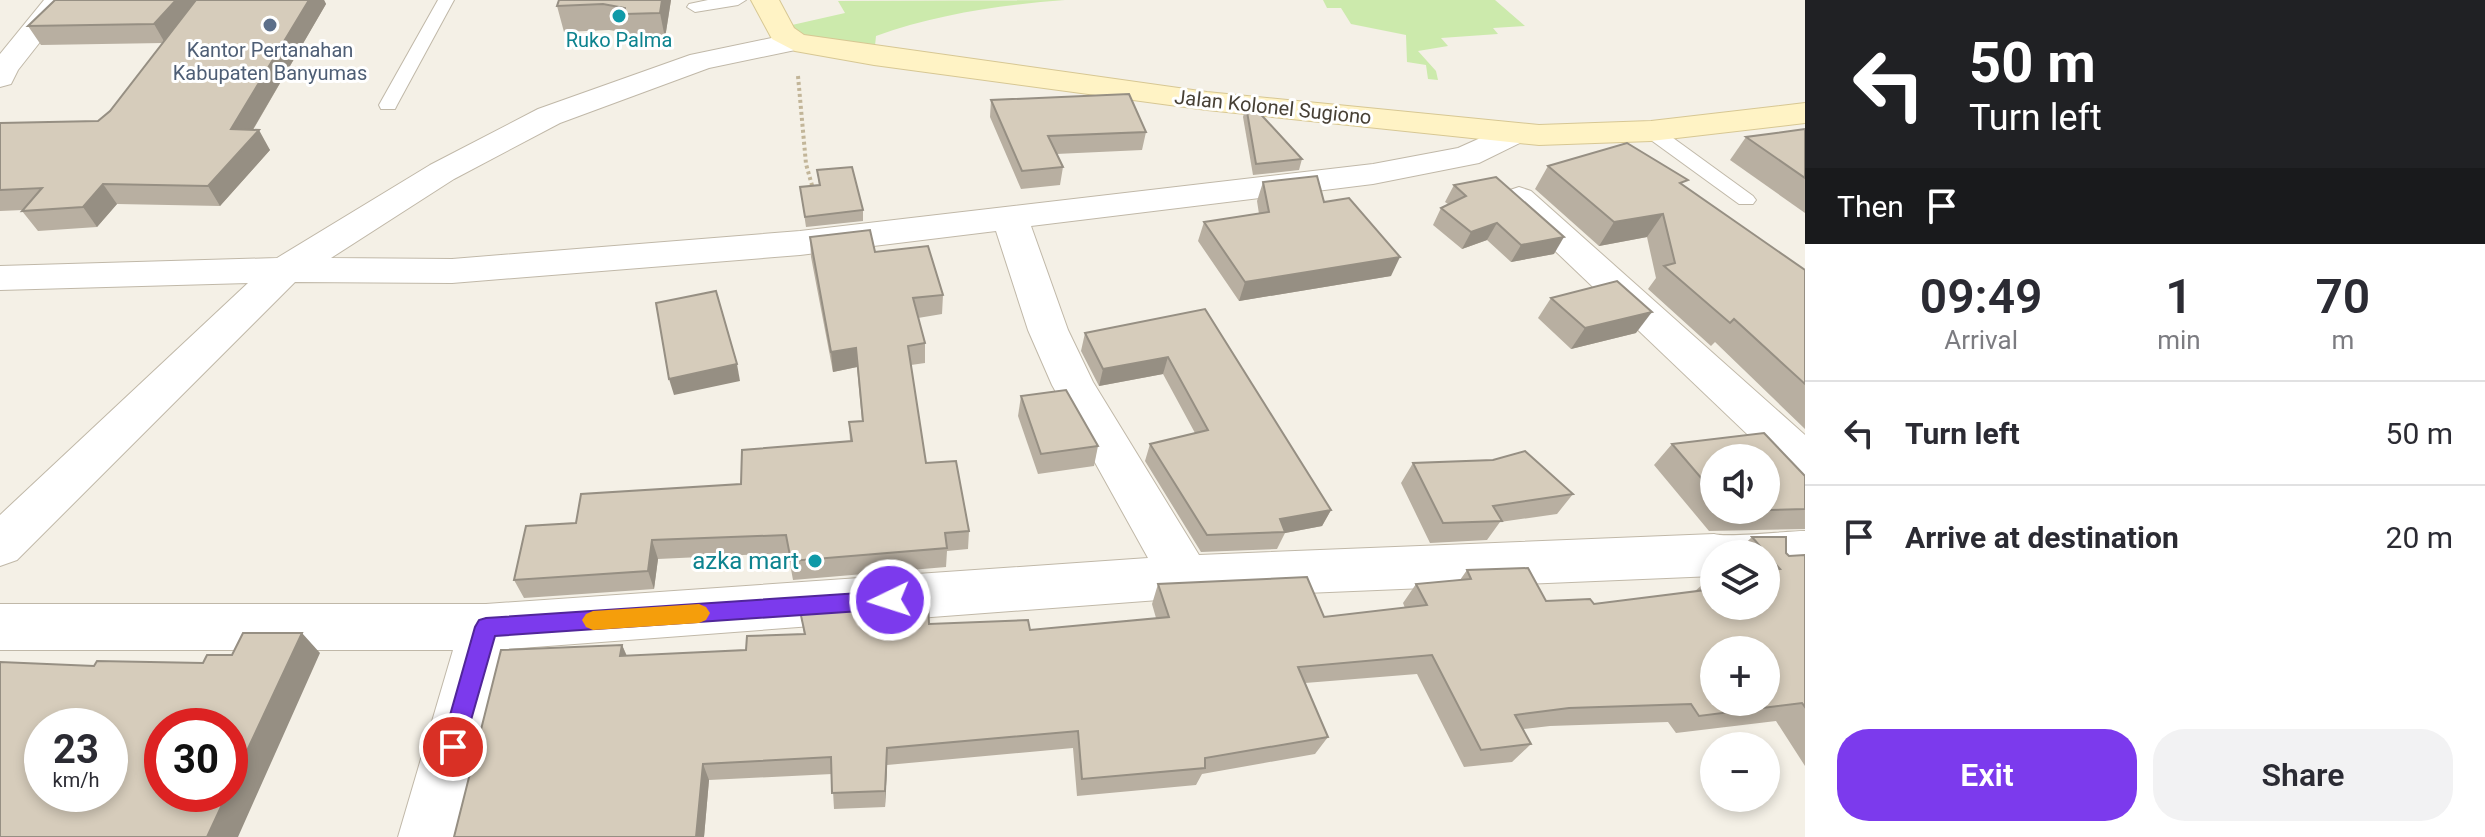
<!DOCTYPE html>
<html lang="en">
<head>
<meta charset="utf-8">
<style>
  :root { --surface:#fff; --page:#f2f2f3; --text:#2b2b33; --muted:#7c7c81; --line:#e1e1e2; --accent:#7c3aed }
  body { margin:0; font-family:Roboto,sans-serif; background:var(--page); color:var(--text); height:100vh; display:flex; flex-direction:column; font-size:30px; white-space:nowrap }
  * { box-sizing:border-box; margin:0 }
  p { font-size:26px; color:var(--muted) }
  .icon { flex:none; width:44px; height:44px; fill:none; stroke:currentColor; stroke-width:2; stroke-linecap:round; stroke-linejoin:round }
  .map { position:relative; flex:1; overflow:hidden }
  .side { display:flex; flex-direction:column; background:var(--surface); width:680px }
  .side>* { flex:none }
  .guide { background:#202124; color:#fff; overflow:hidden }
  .tools { position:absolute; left:1700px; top:444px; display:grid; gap:16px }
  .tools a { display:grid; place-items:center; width:80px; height:80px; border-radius:50%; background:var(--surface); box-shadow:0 4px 12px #0003; font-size:40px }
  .speed { position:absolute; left:24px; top:708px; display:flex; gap:16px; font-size:40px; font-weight:700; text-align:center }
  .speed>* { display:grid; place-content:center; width:104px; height:104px; border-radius:50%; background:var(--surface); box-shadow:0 4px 12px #0003; line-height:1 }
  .speed small { font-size:20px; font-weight:400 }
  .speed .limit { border:12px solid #d22; background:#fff; color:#111 }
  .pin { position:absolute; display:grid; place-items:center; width:68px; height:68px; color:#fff; margin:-34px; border:4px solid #fff; border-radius:50%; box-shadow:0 2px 8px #0007 }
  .me { position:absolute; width:88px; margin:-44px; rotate:266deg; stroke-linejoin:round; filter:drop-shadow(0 0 6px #0008) }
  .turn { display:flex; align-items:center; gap:28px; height:168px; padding:0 32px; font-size:36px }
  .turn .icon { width:104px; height:104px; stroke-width:2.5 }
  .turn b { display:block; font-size:56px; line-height:68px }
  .then { display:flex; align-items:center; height:76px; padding:0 32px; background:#0003; gap:16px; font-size:30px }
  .eta { display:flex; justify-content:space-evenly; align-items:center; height:136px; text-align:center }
  .eta b { font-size:48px; font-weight:600; line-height:56px }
  .button { display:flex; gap:16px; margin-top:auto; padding:16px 32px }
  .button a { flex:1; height:92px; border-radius:32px; background:var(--accent); color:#fff; font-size:32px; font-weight:600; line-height:92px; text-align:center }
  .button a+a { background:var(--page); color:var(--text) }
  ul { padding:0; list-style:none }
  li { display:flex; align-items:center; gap:24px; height:104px; padding:0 32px; border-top:2px solid var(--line) }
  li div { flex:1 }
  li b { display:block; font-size:30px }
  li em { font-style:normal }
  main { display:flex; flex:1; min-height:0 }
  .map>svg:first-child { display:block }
  .green { fill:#cceaac }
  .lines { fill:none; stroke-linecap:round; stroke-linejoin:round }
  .lane-casing { stroke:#c0b8a8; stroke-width:2 }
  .street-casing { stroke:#c0b8a8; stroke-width:2 }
  .secondary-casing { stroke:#d7c793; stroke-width:2 }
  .path { stroke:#c2b598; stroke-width:4; stroke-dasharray:3 3; stroke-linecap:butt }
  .lane { fill:#fff; fill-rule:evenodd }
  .street { fill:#fff; fill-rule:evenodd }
  .secondary { fill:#fff3c5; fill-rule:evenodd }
  .wall { fill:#b8afa1; fill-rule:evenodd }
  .shaded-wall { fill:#968f83 }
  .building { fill:#d6ccbb; stroke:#968f83; stroke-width:2; fill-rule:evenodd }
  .route { fill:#7c3aed; stroke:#51269a; stroke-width:2 }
  .slow { fill:#f59e0b }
  .culture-dot { fill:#0f9aa8; stroke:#fff; stroke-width:3 }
  .service-dot { fill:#5c6f8a; stroke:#fff; stroke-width:3 }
  .labels { text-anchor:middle; stroke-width:6; stroke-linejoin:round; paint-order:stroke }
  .far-culture-label { font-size:20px; fill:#0d838f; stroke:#fff }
  .far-service-label { font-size:20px; fill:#4e5e75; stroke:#fff }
  .far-street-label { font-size:20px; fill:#474035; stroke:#fff }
  .culture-label { font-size:24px; fill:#0d838f; stroke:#fff; text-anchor:end }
</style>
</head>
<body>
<main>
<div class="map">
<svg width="1805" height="837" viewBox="0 0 1805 837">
  <rect width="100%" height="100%" fill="#f4f0e6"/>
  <g class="green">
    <path d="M1065,0C1000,5 937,14 876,36L874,56L782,33L792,25L845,13L838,1Z"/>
    <path d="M1323,0H1495L1525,26L1493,28L1498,34L1441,38L1448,46L1418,51L1436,71L1438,80L1428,79L1426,65L1407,62L1406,35L1351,24L1341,8H1327Z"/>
  </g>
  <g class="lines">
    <g class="lane-casing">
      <g id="lane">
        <path d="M438,0H454L397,105L395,109H381L379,105Z"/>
        <path d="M708,0H746L738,5L695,12L687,7L689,4Z"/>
        <path d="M1651,125L1658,127L1753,196L1756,200L1753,204H1739L1644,135L1641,131L1644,127Z"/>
      </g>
    </g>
    <g class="street-casing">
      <g id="street">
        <path d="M44,0H73L18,70L11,84L0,87V54Z"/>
        <path d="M795,33L805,36L810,42L805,48L709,68L560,123L454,179L331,258L452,259L800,231L1373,164L1458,148L1514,123L1526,126L1530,133L1526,140L1479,163L1373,184L1031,226L1068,330L1093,382L1199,555L1714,534C1726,538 1787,531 1805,531V571L1766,573V554H1714V576L1185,598L507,649L458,837H398L453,650H0V604H486L1148,558L1052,385L1028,330L996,231L800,255L452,283L295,282L17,560L0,566V515L248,283L0,290V266L277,258L430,165L538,109L690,55Z"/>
        <path d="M1519,187L1531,191L1805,435V480L1789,474L1507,205L1501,198L1507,191Z"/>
      </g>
    </g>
    <g class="secondary-casing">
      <path id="secondary" d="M751,0H779L794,28L804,35L1207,92L1539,125L1651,121L1805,103V123L1651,141L1539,145L1207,110L874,65L795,51L772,39Z"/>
    </g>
    <path class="path" d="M798,76L806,164L813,189"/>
    <use href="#lane" class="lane"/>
    <use href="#street" class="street"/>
    <use href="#secondary" class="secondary"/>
  </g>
  <g class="wall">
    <path d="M55,0H324L326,4L253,130L270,150L220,206L117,204L97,227L38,231L22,211L23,210L0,211V123L98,121L110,111L163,43L41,45L28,26Z"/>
    <path d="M559,0H671L665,38L631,39L629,33L609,30L564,32L557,6Z"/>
    <path d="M991,100L1146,132L1142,150L1056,154L1063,167L1060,185L1021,189L990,117Z"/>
    <path d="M1246,106L1302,159L1299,170L1253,175L1243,117Z"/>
    <path d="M1805,129V213L1730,160L1746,137Z"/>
    <path d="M1548,166L1684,186L1805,270V429L1715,342L1711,346L1648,289L1656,278L1647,237L1599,246L1535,189Z"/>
    <path d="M817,170L863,210V221L806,227L800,187L819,185Z"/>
    <path d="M1263,182L1324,202L1391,276L1239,301L1198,241L1204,222L1259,214L1257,201Z"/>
    <path d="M1454,185L1554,254L1511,262L1487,240L1462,249L1433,225L1441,208L1448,204L1445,202Z"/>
    <path d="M810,237L875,252L943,295L942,314L918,318L925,343V363L911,365L926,463L969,531L968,549L947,551L946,567L793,580L788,553L658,559L654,589L524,598L514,580L576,523L741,484L850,441L849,422L862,421L857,367L833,372L811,257Z"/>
    <path d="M1551,298L1636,333L1571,349L1538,318Z"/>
    <path d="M1205,309L1331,510L1322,526L1285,533L1277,549L1201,552L1145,461L1150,444L1195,433L1163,374L1099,386L1081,351L1085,333Z"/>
    <path d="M1021,396L1098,446L1094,466L1038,474L1018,416Z"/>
    <path d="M1672,444L1805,476V529L1709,531L1654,465ZM1714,458L1766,510H1714Z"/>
    <path d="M1413,463L1573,494L1557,514L1500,522L1487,540L1430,543L1401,483Z"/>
    <path d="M1752,537L1786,553L1789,556L1805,555V766L1776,721L1676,733L1668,722L1550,726L1523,729L1531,744L1512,762L1464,767L1417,674L1305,683L1328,737L1315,754L1202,774L1196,785L1077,796L1073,748L887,765L885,807L834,809L832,774L709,780L704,837H454L622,645L627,656L746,650L804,634L800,611L929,624L1030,630L1156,618L1152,604L1158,584L1324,617L1405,608L1403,603L1416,584L1460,580L1467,570L1546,601L1594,604L1694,592L1712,576H1714V606H1766V554H1734Z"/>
  </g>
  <g class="shaded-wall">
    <path d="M176,0H202L165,43L154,24Z"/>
    <path d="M309,0H324L326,4L242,148L259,130L270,150L220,206L208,186L231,129Z"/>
    <path d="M662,0H671L665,38L660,13Z"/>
    <path d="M103,184L117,204L97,227L83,207Z"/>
    <path d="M1663,214L1647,237L1599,246L1614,222Z"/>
    <path d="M1497,223L1487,240L1462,249L1471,232Z"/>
    <path d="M1564,237L1554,254L1511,262L1521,245Z"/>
    <path d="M1400,257L1391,276L1239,301L1245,282Z"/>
    <path d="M1652,312L1636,333L1571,349L1585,328Z"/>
    <path d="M856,348L857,367L833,372L831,352Z"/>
    <path d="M1168,357L1163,374L1099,386L1103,369Z"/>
    <path d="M737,364L740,381L674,395L669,379Z"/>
    <path d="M1331,510L1322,526L1285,533L1280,519Z"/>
    <path d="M652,540L658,559L654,589L648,571Z"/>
    <path d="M302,633L320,653L238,837H207L227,794H230V787Z"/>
    <path d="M622,645L630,664L620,656Z"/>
    <path d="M887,748V765L885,807V791Z"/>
    <path d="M703,764L709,780L704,837H696Z"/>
  </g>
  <g class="building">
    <path d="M55,0H176L154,24L28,26Z"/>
    <path d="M196,0H309L231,129L259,130L208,186L103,184L83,207L22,211L42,188L0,190V123L98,121L110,111Z"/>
    <path d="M559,0H662L660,13L625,14V8L603,4L557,6Z"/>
    <path d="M1129,94L1146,132L1048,136L1063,167L1022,171L991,100Z"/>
    <path d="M1246,106L1254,107L1302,159L1256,164Z"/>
    <path d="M1805,129V178L1746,137Z"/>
    <path d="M1627,143L1688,180L1680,183L1805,270V384L1734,319L1730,323L1664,266L1675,263L1663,214L1614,222L1548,166Z"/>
    <path d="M852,167L863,210L805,217L800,187L820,185L817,170Z"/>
    <path d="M1317,176L1324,202L1349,198L1400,257L1245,282L1204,222L1269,212L1263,182Z"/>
    <path d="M1496,177L1564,237L1521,245L1497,223L1471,232L1441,208L1466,196L1454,185Z"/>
    <path d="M870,230L875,252L928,246L943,295L913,298L925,343L908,346L926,463L956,461L969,531L945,533L947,548L791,561L786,535L652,540L648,571L514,580L526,526L576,523L581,494L741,484L742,450L852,441L849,422L863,421L856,348L831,352L810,237Z"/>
    <path d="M1617,281L1652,312L1585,328L1551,298Z"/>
    <path d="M716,291L737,364L669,379L656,303Z"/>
    <path d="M1205,309L1331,510L1280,519L1285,532L1207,535L1150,444L1208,430L1168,357L1103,369L1085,333Z"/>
    <path d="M1066,390L1098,446L1041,454L1021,396Z"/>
    <path d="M1764,433L1805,476V509L1730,511L1729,510H1766V458H1714V493L1672,444Z"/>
    <path d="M1525,451L1573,494L1493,506L1502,521L1443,523L1413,463L1493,460Z"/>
    <path d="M1752,537H1786V553L1789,556L1805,555V707L1802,703L1699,716L1691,704L1569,708L1515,715L1531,744L1481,750L1432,655L1298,667L1328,737L1205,758V768L1082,779L1078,731L887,748L885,791L832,793L831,757L703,764L696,837H454L501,650L622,645L620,656L746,650L747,636L805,634L800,611L928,601L929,624L1028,620L1030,630L1169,617L1158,584L1307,577L1324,617L1427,605L1416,584L1471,579L1467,570L1528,568L1546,601L1590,599L1594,604L1714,589V606H1766V570L1780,569ZM1714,650H1766V702H1714Z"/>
    <path d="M243,633H302L230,787V726H162V794H227L207,837H0V662L94,666L97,661L203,663L207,655H232ZM42,726H110V794H42Z"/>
  </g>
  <path class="route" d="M890,591L898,594L901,600L898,607L890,609L495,636L461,755L453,759L444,755L441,747L475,627L479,620L486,618Z"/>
  <path class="slow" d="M699,604L706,607L710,613L706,620L699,623L593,630L586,627L582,620L586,614L593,611Z"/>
  <g class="culture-dot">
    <circle cx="619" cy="16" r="8"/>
    <circle cx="815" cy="561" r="8"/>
  </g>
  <circle class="service-dot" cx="270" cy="25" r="8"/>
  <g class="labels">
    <g class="far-culture-label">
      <text x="619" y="47">Ruko Palma</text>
    </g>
    <g class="far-service-label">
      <text x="270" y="57">Kantor Pertanahan<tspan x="270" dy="23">Kabupaten Banyumas</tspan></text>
    </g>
    <g class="far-street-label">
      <text transform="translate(1273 107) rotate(6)" y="7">Jalan Kolonel Sugiono</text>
    </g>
    <g class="culture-label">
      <text x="799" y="569">azka mart</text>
    </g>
  </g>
</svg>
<div class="tools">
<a><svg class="icon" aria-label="sound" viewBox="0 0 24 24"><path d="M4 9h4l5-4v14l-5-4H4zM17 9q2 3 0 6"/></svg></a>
<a><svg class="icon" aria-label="layers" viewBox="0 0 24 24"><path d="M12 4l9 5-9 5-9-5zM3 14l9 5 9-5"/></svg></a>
<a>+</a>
<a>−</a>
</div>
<div class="speed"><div>23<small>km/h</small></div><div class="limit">30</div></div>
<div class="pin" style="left:453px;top:747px;background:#d93025"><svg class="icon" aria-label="arrive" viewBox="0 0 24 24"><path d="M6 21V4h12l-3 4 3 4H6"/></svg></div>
<svg class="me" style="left:890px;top:600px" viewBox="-20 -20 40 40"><circle r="17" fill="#7c3aed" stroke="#fff" stroke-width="3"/><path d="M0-11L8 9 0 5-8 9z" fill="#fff"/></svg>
</div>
<section class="side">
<div class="guide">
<div class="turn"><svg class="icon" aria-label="left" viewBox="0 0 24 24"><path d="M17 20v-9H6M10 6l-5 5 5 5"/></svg><div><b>50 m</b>Turn left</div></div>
<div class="then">Then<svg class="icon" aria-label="arrive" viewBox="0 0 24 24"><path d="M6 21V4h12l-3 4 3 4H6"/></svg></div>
</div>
<div class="eta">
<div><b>09:49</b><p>Arrival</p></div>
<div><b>1</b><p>min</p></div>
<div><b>70</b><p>m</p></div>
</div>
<ul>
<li><svg class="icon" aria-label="left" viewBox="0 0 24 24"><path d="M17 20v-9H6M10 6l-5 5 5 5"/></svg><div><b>Turn left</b></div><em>50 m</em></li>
<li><svg class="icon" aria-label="arrive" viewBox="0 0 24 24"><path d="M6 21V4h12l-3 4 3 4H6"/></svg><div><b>Arrive at destination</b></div><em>20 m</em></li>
</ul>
<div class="button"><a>Exit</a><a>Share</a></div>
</section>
</main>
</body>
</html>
